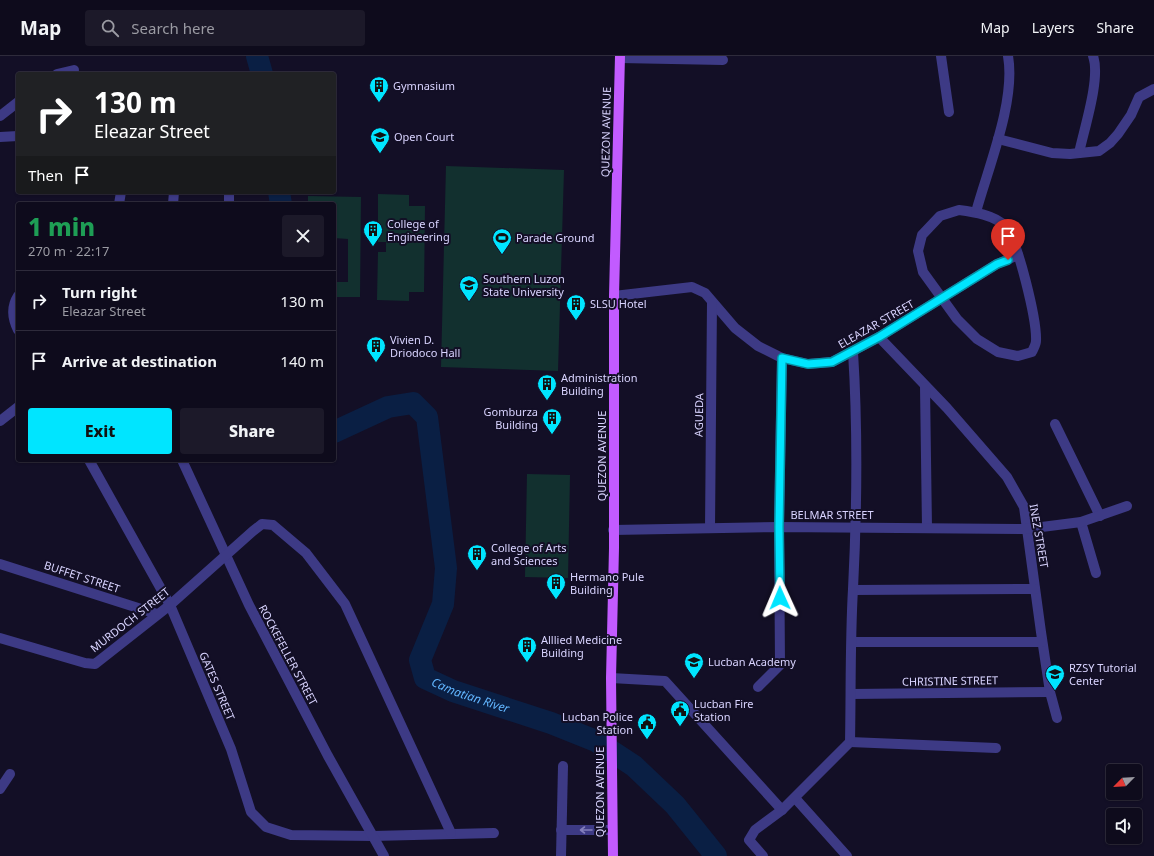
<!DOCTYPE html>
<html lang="en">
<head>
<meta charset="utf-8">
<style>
  :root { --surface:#0e0b1c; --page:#1c1929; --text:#f1f3f6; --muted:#9b9ba3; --line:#2e2b3b; --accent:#00e5ff }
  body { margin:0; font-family:"Noto Sans",sans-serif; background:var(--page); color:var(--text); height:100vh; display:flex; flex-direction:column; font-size:15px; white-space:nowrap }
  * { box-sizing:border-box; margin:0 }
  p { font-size:13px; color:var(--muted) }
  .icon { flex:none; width:22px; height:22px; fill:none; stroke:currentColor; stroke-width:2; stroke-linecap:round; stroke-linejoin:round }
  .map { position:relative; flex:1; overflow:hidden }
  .drawer { position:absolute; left:16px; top:146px; width:320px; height:260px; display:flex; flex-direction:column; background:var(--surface); border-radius:4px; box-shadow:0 1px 3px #0004,0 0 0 1px var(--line) }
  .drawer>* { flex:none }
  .hud { position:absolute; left:16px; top:16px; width:320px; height:122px; border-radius:4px; box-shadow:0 1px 3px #0004,0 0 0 1px var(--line); background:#202124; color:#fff; overflow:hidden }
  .needle { width:26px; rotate:246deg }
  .controls { position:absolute; left:1106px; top:708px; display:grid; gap:8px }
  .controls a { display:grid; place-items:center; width:36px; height:36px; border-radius:4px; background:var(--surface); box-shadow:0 1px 3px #0004,0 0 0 1px var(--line); font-size:20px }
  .pin { position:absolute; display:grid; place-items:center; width:34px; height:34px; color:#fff; margin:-41px -17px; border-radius:50% 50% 50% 0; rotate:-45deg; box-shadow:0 0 4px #0007 }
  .pin .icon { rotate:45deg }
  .me { position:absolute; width:44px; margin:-22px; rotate:359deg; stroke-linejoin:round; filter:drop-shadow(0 0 3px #0008) }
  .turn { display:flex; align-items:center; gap:14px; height:84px; padding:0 12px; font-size:18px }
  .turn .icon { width:52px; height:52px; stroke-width:2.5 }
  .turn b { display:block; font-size:28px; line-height:34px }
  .then { display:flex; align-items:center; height:38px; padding:0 12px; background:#0003; gap:8px; font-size:15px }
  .round { display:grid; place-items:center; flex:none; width:42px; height:42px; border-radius:4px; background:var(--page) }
  .overview { display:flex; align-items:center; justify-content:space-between; height:68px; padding:0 12px }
  h1 { font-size:24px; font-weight:800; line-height:30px; color:#1e9e55 }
  .cta { display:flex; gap:8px; margin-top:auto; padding:8px 12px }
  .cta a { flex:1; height:46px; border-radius:4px; background:var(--accent); color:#111; font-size:16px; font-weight:800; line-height:46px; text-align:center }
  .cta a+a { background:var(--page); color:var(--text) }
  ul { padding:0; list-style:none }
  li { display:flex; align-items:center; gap:12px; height:60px; padding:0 12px; border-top:1px solid var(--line) }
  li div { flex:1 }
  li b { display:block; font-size:15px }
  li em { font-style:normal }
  header { display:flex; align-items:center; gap:24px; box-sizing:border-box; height:56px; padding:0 20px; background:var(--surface); border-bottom:1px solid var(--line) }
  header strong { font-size:19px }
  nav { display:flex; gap:22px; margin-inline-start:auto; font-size:14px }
  .search { width:280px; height:36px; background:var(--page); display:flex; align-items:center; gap:10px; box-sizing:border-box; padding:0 14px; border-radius:4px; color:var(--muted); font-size:15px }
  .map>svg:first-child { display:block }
  .green { fill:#12302f }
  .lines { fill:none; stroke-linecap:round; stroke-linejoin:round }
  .river { stroke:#0a1f44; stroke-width:22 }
  .minor { stroke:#3d3a85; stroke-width:10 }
  .major { stroke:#c25bff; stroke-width:10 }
  .oneway { stroke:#837fbc }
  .route-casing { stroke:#0095a6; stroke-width:10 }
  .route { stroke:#00e5ff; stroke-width:7 }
  .labels { text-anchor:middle; stroke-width:4; stroke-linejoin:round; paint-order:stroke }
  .poi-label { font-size:11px; fill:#d9d4ff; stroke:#130f26; text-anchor:start }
  .street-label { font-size:11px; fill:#d9d4ff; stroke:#130f26 }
  .water-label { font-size:12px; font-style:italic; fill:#62b6ff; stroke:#130f26 }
</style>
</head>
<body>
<header>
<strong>Map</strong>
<div class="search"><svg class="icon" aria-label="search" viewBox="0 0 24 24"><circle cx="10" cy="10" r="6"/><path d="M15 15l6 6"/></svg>Search here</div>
<nav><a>Map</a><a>Layers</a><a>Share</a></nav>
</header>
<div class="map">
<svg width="1154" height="800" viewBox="0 0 1154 800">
  <rect width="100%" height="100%" fill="#130f26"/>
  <g class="green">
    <path d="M446,110L564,114L558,315L441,311Z"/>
    <path d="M378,138L409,139V150H425L424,236H409V245L377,244L378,196H386V186H378Z"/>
    <path d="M308,140L361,141L360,241H334V226H348V183L334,182V148H308Z"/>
    <path d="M527,418L570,419L568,522L525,521Z"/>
  </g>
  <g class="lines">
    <g class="river">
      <path d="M257,0L262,18"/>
      <path d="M279,136L281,148"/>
      <path id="s1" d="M334,376L388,351L413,347L427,361L446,512L443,548L420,604L425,622L453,635L551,667L596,685L634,710L675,749L716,800"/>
    </g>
    <g class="minor">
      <path d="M941,0L949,56"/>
      <path d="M620,2L723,4"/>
      <path d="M57,18L74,14"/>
      <path d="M0,60L18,46"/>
      <path d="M0,81L18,80"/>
      <path d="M998,83L1052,97L1070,98L1099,95L1110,87L1118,78L1131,59L1139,41L1154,33"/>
      <path d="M1079,97C1084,73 1101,22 1093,0"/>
      <path d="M229,136V148"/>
      <path d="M119,148L121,136"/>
      <path d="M173,148L174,136"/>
      <path d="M959,154C974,156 994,159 1005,170C1018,184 1037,265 1036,285C1036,289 1033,293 1032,296L1018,300L998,296L977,283L957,263L923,216L918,195L922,179L940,160Z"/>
      <path d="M976,156C988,112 1016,45 1008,0"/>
      <path d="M18,240C11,251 12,262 18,274"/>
      <path d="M614,240L692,231L705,237L735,272L758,290L782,302L808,308L832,306L879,281L997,208L1018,199"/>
      <path d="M879,281L947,352L1007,421L1024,451L1041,576L1050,636L1057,662"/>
      <path d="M925,331L927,472"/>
      <path d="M0,365L18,351"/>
      <path d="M1055,368L1100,460"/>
      <path d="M89,404L170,549L231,693L251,756L266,771L291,779L373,780L494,777"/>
      <path d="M182,404L249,549L328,700L384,800"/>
      <path d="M1081,466L1096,517"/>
      <path d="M710,472L712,246"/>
      <path d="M613,474L779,471L1026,473L1081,466L1127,450"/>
      <path d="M0,508L157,558"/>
      <path d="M853,534L1035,533"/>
      <path d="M0,582L85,607L95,608L170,549L253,475L262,468L273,469L306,497L345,548L451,777"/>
      <path d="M852,586H1042"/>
      <path d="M611,622L665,625L782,754"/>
      <path d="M758,631L780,609L779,471L782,302"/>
      <path d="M851,638L1050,636"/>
      <path d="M850,686L996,692"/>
      <path d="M0,733L10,718"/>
      <path d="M795,742L847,800"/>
      <path d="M561,774H611"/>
      <path d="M561,800L563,710"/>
      <path d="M763,800L749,784L755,774L782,754L850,686C851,635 850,584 853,533C857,454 858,375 853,296"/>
    </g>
    <path class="major" d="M613,800L611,622L614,492V240L620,0"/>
  </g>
  <defs><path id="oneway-shaft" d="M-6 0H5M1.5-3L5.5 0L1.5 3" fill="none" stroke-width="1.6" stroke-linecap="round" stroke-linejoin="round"/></defs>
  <use class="oneway" href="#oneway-shaft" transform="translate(586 774) rotate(180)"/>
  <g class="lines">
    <g class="route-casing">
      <path id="route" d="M780,542L779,471L782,302L808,308L832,306L879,281L997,208L1008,204"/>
    </g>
    <use href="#route" class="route"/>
  </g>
  <defs>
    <g id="building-pin" transform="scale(1)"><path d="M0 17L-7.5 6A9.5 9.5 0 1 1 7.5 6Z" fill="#00e5ff" stroke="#130f26"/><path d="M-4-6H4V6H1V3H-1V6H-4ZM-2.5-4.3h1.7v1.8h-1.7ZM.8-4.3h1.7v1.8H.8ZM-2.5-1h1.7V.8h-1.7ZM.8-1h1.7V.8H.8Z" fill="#111"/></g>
    <g id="school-pin" transform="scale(1)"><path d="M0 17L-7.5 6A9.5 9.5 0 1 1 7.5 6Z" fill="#00e5ff" stroke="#130f26"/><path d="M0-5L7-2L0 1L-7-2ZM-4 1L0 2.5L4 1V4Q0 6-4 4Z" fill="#111"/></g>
    <g id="stadium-pin" transform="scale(1)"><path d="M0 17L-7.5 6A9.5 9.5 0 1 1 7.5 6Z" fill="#00e5ff" stroke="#130f26"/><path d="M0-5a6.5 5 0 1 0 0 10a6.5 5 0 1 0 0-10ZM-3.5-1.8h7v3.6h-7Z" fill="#111"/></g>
    <g id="university-pin" transform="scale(1)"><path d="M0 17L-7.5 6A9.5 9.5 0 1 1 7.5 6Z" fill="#00e5ff" stroke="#130f26"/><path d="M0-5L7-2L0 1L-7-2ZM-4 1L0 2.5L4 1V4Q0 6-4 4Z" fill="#111"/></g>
    <g id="civic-pin" transform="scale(1)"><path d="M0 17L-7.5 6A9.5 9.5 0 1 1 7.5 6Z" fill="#00e5ff" stroke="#130f26"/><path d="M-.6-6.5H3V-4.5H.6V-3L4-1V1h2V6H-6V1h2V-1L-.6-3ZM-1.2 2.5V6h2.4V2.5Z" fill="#111"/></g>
  </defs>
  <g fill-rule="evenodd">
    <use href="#building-pin" x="379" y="30"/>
    <use href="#school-pin" x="380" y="81"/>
    <use href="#building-pin" x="373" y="174"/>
    <use href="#stadium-pin" x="502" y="182"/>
    <use href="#university-pin" x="469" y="229"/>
    <use href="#building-pin" x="576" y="248"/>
    <use href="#building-pin" x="376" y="290"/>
    <use href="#building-pin" x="547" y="328"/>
    <use href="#building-pin" x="552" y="362"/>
    <use href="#building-pin" x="477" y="498"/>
    <use href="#building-pin" x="556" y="527"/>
    <use href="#building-pin" x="527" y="590"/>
    <use href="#school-pin" x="694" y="606"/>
    <use href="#school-pin" x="1055" y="618"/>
    <use href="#civic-pin" x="680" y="654"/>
    <use href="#civic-pin" x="647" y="667"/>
  </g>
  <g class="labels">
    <g class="poi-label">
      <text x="393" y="34">Gymnasium</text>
      <text x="394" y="85">Open Court</text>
      <text x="387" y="172">College of<tspan x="387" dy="13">Engineering</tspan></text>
      <text x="516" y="186">Parade Ground</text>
      <text x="483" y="227">Southern Luzon<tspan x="483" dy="13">State University</tspan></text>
      <text x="590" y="252">SLSU Hotel</text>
      <text x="390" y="288">Vivien D.<tspan x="390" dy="13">Driodoco Hall</tspan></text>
      <text x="561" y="326">Administration<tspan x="561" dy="13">Building</tspan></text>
      <text x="538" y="360" text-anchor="end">Gomburza<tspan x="538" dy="13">Building</tspan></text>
      <text x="491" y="496">College of Arts<tspan x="491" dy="13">and Sciences</tspan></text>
      <text x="570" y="525">Hermano Pule<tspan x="570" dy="13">Building</tspan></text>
      <text x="541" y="588">Alllied Medicine<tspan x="541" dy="13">Building</tspan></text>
      <text x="708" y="610">Lucban Academy</text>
      <text x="1069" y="616">RZSY Tutorial<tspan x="1069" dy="13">Center</tspan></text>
      <text x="694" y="652">Lucban Fire<tspan x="694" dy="13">Station</tspan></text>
      <text x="633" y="665" text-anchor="end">Lucban Police<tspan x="633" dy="13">Station</tspan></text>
    </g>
    <g class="street-label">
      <text transform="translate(606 76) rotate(-89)" y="4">QUEZON AVENUE</text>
      <text transform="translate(876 268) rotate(-30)" y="4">ELEAZAR STREET</text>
      <text transform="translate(699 359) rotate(-89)" y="4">AGUEDA</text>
      <text transform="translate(602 400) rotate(-90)" y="4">QUEZON AVENUE</text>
      <text x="832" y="463">BELMAR STREET</text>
      <text transform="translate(1039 480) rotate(80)" y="4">INEZ STREET</text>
      <text transform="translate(82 521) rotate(18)" y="4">BUFFET STREET</text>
      <text transform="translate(130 564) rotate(-38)" y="4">MURDOCH STREET</text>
      <text transform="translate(288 599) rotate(62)" y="4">ROCKEFELLER STREET</text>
      <text transform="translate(950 625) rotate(-1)" y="4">CHRISTINE STREET</text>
      <text transform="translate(217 630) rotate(67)" y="4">GATES STREET</text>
      <text transform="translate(600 736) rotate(-90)" y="4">QUEZON AVENUE</text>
    </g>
    <g class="water-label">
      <text dy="4" stroke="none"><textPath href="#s1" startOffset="421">Camatian River</textPath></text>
    </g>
  </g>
</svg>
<div class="controls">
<a><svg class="needle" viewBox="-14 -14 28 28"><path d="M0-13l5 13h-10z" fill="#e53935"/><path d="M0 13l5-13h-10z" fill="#9b9ba3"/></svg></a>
<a><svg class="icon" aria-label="sound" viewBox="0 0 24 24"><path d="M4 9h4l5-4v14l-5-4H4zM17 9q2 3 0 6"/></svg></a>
</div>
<div class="pin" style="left:1008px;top:204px;background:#d93025"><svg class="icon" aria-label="arrive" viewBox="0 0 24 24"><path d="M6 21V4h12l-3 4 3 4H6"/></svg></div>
<svg class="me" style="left:780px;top:542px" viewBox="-20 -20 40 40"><path d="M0-17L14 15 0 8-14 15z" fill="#00e5ff" stroke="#fff" stroke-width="4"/></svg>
<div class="hud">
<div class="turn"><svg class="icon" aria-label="right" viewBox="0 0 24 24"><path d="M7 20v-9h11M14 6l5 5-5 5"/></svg><div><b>130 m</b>Eleazar Street</div></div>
<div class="then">Then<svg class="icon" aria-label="arrive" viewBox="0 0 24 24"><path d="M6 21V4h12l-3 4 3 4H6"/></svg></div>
</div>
<section class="drawer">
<div class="overview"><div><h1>1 min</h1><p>270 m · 22:17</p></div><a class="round"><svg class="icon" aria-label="close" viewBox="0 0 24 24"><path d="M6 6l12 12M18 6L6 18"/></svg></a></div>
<ul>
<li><svg class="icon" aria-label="right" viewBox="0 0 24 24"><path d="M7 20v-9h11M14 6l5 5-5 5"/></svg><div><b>Turn right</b><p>Eleazar Street</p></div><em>130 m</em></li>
<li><svg class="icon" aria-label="arrive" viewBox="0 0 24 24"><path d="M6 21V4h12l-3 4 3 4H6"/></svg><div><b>Arrive at destination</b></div><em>140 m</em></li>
</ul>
<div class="cta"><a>Exit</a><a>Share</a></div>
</section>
</div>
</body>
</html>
